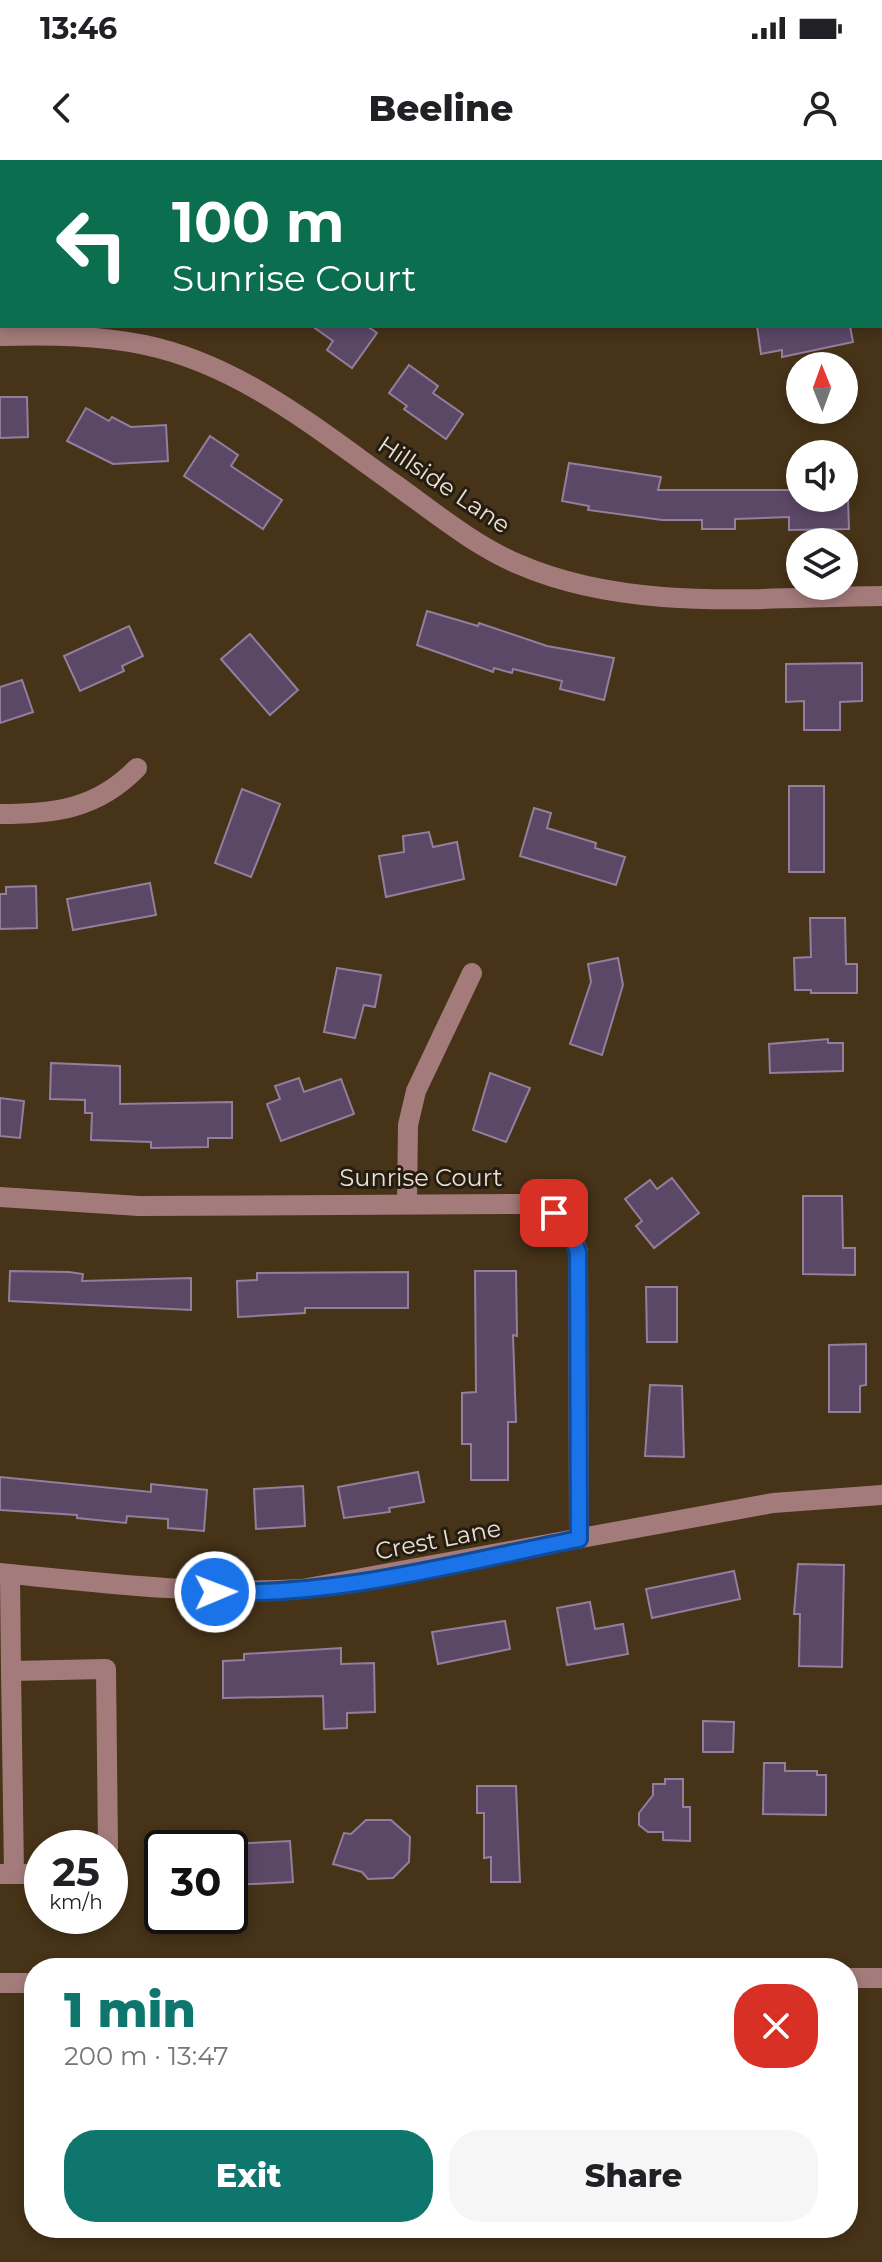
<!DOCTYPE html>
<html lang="en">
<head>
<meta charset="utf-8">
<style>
  :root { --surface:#fff; --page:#f6f6f6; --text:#202124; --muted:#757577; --accent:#0f766e }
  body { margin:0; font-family:Montserrat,sans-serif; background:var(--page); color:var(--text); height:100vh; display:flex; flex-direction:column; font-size:30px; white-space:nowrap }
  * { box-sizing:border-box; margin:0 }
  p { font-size:26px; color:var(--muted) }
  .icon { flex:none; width:44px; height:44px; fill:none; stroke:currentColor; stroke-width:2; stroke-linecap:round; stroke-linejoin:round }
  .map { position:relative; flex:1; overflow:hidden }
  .side { position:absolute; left:24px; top:1798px; width:834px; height:280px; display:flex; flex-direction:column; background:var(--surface); border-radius:32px; box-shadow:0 4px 12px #0003 }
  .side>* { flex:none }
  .banner { position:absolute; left:0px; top:0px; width:882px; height:168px; box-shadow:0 4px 12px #0003; background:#0b6e4f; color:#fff; overflow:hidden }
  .needle { width:52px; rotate:359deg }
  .fabs { position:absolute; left:786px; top:192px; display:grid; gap:16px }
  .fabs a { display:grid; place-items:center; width:72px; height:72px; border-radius:50%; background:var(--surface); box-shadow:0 4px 12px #0003; font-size:40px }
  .speed { position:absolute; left:24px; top:1670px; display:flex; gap:16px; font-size:40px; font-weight:700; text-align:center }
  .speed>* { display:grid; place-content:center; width:104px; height:104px; border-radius:50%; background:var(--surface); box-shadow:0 4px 12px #0003; line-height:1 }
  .speed small { font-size:20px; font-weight:400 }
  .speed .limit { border:4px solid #111; border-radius:12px; background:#fff; color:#111 }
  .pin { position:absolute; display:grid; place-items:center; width:68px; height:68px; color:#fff; margin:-34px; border-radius:16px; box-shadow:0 4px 12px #0006 }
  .me { position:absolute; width:88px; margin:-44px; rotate:89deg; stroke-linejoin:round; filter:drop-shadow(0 0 6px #0008) }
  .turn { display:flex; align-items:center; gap:28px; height:168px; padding:0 40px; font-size:36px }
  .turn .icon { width:104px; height:104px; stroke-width:2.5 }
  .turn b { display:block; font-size:56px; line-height:68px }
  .round { display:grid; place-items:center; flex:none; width:84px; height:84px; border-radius:32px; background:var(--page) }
  .summary { display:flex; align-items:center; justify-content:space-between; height:136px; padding:0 40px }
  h1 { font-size:48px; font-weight:800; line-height:60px; color:var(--accent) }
  .button { display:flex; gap:16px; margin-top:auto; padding:16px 40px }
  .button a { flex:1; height:92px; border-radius:32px; background:var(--accent); color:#fff; font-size:32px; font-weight:800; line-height:92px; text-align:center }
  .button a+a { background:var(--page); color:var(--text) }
  .status { display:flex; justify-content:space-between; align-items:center; height:56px; padding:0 40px; background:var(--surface); direction:ltr }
  .status svg { height:22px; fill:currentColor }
  header { display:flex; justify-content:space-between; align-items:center; height:104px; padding:0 40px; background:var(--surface); font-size:36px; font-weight:800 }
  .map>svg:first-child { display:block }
  .building { fill:#5b4867; stroke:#927f9d; stroke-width:2 }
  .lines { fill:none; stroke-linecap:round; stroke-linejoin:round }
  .minor { stroke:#a47b7b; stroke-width:20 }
  .route-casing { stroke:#114b97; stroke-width:20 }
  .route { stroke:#1a73e8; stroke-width:14 }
  .labels { text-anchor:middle; stroke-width:6; stroke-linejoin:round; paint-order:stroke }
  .street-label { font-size:24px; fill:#ebe0d0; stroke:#251d11 }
</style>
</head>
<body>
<div class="status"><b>13:46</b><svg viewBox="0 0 49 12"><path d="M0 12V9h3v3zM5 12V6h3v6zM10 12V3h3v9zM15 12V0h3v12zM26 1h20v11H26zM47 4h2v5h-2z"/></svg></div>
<header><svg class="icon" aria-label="back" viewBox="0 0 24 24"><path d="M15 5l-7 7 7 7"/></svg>Beeline<svg class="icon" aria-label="person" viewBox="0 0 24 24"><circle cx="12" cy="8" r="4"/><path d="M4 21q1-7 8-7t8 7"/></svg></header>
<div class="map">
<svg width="882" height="2102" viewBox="0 0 882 2102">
  <rect width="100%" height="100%" fill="#463318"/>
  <g class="building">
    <path d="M312,166H367L377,173L352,208L327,190L333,181Z"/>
    <path d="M757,166H850L853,182L782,197V190L761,194Z"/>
    <path d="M409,205L438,226L433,233L463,254L446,279L404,249L407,246L389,233Z"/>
    <path d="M0,237H27L28,277L0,278Z"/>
    <path d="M86,248L109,261L112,257L131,267L166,265L168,301L113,304L67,281Z"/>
    <path d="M210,276L238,295L231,306L282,340L263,369L184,316Z"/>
    <path d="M569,303L661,317L658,330H800V338H848L849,369L789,370V357L735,359V369H702V360H662L588,350L589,346L562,341Z"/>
    <path d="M427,451L478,466L479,463L547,486L614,498L604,540L560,529L562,521L513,509L512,513L494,508L493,512L417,485Z"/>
    <path d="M129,466L143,496L122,506L124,511L80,531L64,496Z"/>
    <path d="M250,474L298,530L270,555L221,499Z"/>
    <path d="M862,503V541L840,542V570H804V541L786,542V504Z"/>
    <path d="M22,520L33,552L0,563V527Z"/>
    <rect x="789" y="626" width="35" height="86"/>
    <path d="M242,629L280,644L251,717L215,703Z"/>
    <path d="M534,648L551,653L547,668L596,683L595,688L625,697L616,725L520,696Z"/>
    <path d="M429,672L433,687L457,682L464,719L386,737L379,696L404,692L403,676Z"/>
    <path d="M150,723L156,755L73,770L67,739Z"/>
    <path d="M36,726L37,768L0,769V734H6V727Z"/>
    <path d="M810,758H845L846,804H857V833H811V830H795L794,798L811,797Z"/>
    <path d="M618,798L623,825L602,895L570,884L591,822L588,804Z"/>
    <path d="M337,808L381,815L375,847L364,845L355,878L324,872Z"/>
    <path d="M828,879V883H843V911L770,913L769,884Z"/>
    <path d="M51,903L120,906V944L232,942V978H208V987L151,988V982L91,980L92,953H85V940L50,939Z"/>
    <path d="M490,913L530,928L506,982L473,970Z"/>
    <path d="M299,918L304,932L341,919L354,954L281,981L267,944L280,939L275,926Z"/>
    <path d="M0,938L24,941L20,978L0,976Z"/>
    <path d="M672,1018L699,1053L654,1088L636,1066L642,1061L625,1039L650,1020L657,1029Z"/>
    <path d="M803,1036H842L843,1088H855V1115L803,1114Z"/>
    <path d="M10,1111L69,1112L83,1114L82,1121L191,1118V1150L9,1141Z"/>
    <path d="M475,1111H516L517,1176L513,1175L516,1262H508V1320H471V1284H462V1233L476,1232Z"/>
    <path d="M408,1112V1148H305V1153L238,1157L237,1121L257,1120V1113Z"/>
    <path d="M646,1127H677V1182H647Z"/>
    <path d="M866,1184V1225L860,1226V1252H829V1185Z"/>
    <path d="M650,1225L682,1226L684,1297L645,1296Z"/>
    <path d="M418,1312L424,1342L389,1348L390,1352L344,1358L338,1327Z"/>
    <path d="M0,1317L151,1332V1324L207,1330L204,1371L168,1368V1359L127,1356L126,1363L77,1358V1355L0,1350Z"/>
    <path d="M303,1326L305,1366L256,1369L254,1329Z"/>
    <path d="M798,1404L844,1405L842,1507L799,1506L800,1454H794Z"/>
    <path d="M734,1411L740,1439L652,1458L646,1429Z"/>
    <path d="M590,1442L595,1469L623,1464L628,1494L567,1505L557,1448Z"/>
    <path d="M505,1461L510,1489L438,1504L432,1472Z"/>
    <path d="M341,1488V1504L374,1503L375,1552L347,1553V1568L324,1569L323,1536L223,1538V1501L244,1500V1494Z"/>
    <path d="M703,1561L734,1562L733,1592H703Z"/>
    <path d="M764,1603H785V1611H817V1615H826V1655L763,1654Z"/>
    <path d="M665,1619H683V1647H690V1681L663,1680V1672H648L639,1665V1653L653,1635V1624H665Z"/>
    <path d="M477,1626H516L520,1722H491V1697L484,1698V1653H477Z"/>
    <path d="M366,1660H391L410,1677L409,1702L393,1718L368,1719L362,1712L333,1704L344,1673L351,1674Z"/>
    <path d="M290,1681L293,1722L233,1725L231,1684Z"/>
  </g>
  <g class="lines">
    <g class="minor">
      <path d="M30,0V2"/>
      <path d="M880,54H882"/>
      <path d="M0,176C49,175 97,175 145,185C241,205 318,270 396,325C435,353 474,385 518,404C631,453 761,437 882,436"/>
      <path d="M0,654C55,654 97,649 137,608"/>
      <path d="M0,1037L139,1046L526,1044C555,1050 570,1063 578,1092L579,1379"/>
      <path d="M407,1044L408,965L416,931L472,813"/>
      <path d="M0,1413C102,1423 200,1435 302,1429L773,1343L882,1335"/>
      <path d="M10,1414L11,1511L106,1509L108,1688"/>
      <path d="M11,1511L14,1714"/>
      <path d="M0,1714H42"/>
      <path d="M848,1818H882"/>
      <path d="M0,1823H34"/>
    </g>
  </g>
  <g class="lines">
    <g class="route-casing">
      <path id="route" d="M215,1432C337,1437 461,1402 579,1379L578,1092L568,1066L554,1053"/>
    </g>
    <use href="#route" class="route"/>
  </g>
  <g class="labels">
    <g class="street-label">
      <text transform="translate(444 325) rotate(34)" y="8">Hillside Lane</text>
      <text x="421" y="1026">Sunrise Court</text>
      <text transform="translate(438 1380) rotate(-11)" y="8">Crest Lane</text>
    </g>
  </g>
</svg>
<div class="fabs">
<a><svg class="needle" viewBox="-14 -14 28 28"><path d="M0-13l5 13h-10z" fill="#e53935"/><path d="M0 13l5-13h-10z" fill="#757577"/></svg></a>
<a><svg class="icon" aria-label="sound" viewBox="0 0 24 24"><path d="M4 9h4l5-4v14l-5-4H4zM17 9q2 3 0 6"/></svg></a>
<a><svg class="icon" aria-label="layers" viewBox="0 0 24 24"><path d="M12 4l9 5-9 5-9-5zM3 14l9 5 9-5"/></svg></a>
</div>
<div class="speed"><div>25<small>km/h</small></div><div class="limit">30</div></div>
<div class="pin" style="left:554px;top:1053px;background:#d93025"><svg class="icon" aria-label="arrive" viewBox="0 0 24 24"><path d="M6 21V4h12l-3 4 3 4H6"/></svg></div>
<svg class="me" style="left:215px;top:1432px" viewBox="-20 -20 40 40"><circle r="17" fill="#1a73e8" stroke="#fff" stroke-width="3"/><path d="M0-11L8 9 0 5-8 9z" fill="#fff"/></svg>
<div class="banner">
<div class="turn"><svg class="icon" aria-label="left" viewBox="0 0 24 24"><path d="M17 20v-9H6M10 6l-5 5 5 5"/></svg><div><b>100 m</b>Sunrise Court</div></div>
</div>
<section class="side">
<div class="summary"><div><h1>1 min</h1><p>200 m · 13:47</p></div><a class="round" style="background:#d93025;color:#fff"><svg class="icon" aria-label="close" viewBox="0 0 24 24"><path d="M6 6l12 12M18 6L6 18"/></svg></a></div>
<div class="button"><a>Exit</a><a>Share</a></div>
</section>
</div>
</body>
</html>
